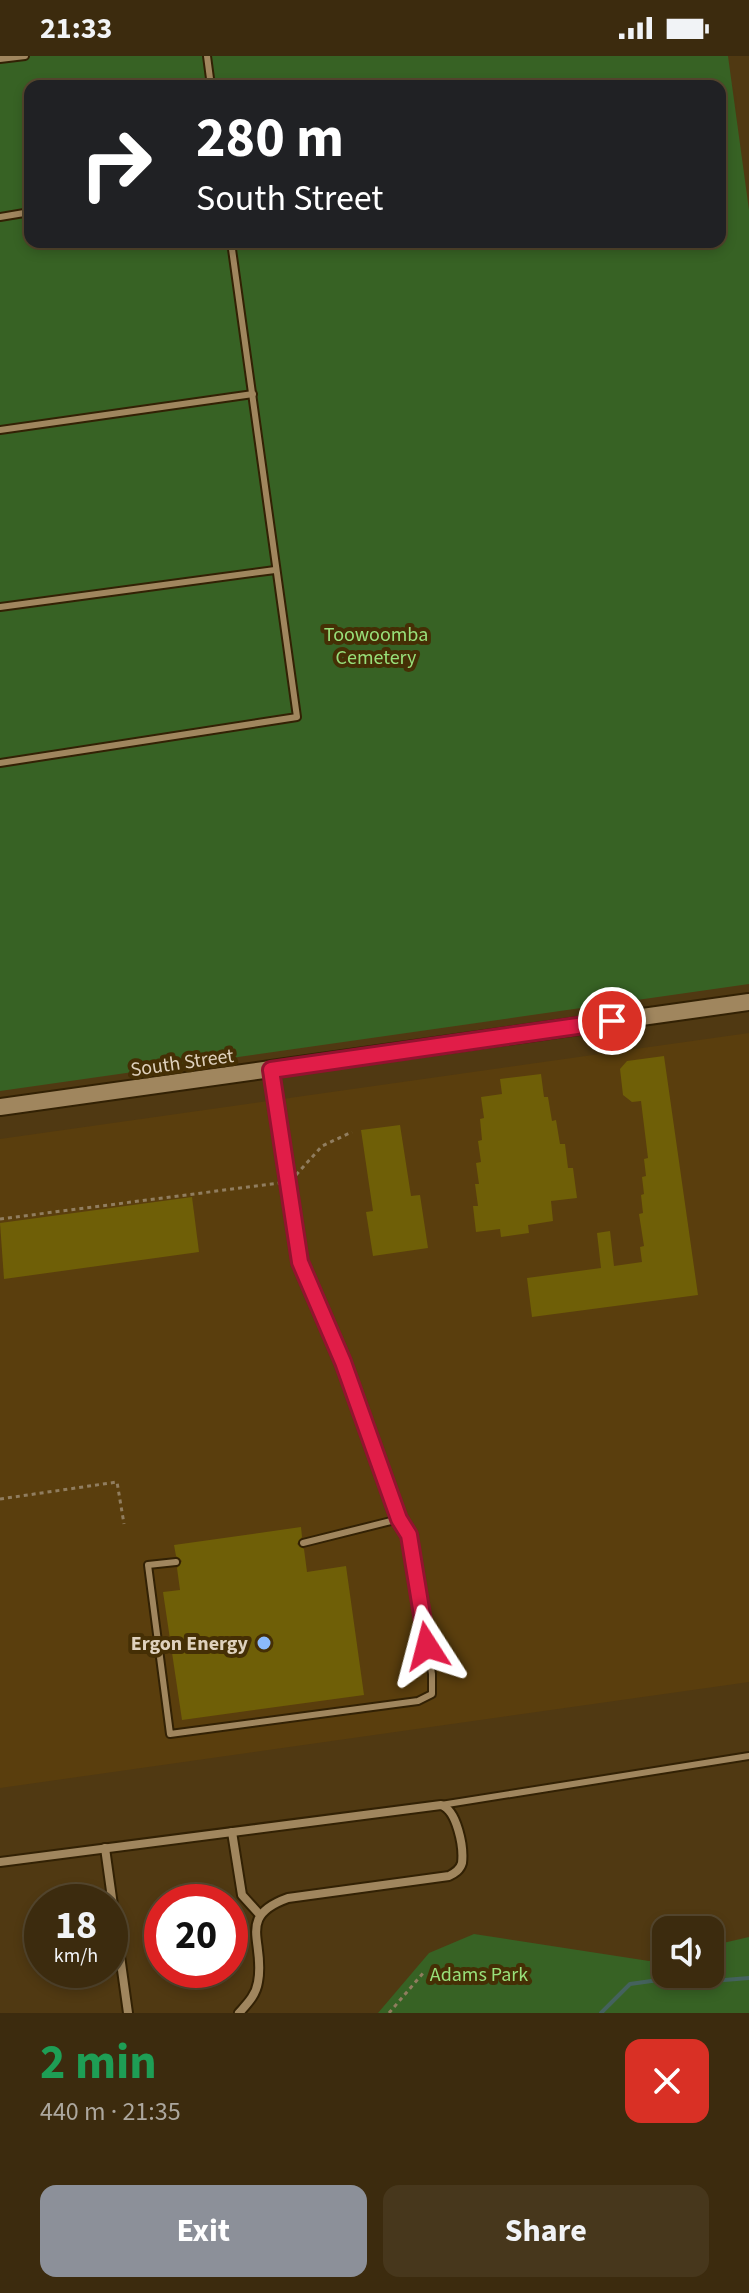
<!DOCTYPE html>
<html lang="en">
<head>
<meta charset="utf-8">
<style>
  :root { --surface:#3c2b0e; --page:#47371c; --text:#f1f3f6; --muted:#aca79e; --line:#55472e; --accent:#8c9099 }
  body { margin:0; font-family:"Source Sans 3",sans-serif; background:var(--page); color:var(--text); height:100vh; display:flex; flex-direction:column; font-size:30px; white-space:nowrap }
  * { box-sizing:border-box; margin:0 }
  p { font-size:26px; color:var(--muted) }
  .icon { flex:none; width:44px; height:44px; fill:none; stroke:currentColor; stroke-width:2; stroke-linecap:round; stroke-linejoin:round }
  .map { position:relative; height:1957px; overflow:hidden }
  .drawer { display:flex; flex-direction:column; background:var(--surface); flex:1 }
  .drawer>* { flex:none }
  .hud { position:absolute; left:24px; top:24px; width:702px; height:168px; border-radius:16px; box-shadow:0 4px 12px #0003,0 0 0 2px var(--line); background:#202124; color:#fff; overflow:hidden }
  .buttons { position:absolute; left:652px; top:1860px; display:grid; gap:16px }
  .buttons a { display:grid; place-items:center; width:72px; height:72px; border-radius:16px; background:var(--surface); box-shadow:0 4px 12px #0003,0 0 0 2px var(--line); font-size:40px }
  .speed { position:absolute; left:24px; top:1828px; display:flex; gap:16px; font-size:40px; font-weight:700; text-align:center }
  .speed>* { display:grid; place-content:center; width:104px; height:104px; border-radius:50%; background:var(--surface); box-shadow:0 4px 12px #0003,0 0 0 2px var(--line); line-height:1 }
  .speed small { font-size:20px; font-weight:400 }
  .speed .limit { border:12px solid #d22; background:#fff; color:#111 }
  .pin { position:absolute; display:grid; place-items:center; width:68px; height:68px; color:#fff; margin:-34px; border:4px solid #fff; border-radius:50%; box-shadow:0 2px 8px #0007 }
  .me { position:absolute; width:88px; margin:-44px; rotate:351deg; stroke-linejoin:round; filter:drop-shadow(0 0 6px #0008) }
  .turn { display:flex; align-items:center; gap:28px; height:168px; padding:0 40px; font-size:36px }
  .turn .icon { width:104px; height:104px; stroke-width:2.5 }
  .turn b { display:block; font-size:56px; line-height:68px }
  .round { display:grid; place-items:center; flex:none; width:84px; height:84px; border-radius:16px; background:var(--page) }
  .headline { display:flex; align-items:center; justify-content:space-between; height:136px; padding:0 40px }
  h1 { font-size:48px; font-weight:700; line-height:60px; color:#1e9e55 }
  .primary-button { display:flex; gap:16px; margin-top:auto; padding:16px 40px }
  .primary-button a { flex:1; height:92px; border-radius:16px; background:var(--accent); color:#fff; font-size:32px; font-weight:700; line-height:92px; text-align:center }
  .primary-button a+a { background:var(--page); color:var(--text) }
  .status { display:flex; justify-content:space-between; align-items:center; height:56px; padding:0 40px; background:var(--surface); direction:ltr }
  .status svg { height:22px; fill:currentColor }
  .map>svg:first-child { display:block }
  .built { fill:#5a3e0d }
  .green { fill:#376224; fill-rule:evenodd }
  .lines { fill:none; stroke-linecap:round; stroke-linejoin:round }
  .stream { stroke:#44625d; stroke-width:4 }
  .building { fill:#6f5f07 }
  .lane-casing { stroke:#322104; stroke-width:10 }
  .street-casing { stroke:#322104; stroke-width:12 }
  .secondary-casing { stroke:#322104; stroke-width:20 }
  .path { stroke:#907d5f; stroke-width:3; stroke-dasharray:4 4; stroke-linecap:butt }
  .lane { stroke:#a0865e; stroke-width:6 }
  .street { stroke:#a0865e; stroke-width:8 }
  .secondary { stroke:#a0865e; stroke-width:16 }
  .route-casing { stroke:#92132f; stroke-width:20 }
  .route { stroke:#e11d48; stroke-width:14 }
  .poi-dot { fill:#8bbafc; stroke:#452f05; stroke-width:3 }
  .labels { text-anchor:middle; stroke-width:8; stroke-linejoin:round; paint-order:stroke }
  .park-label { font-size:20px; fill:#98e07a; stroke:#452f05 }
  .street-label { font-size:20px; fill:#dfd1bd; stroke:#452f05 }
  .poi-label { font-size:20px; font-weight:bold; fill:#dfd1bd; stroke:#452f05; text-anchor:end }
</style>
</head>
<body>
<div class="status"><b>21:33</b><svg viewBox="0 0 49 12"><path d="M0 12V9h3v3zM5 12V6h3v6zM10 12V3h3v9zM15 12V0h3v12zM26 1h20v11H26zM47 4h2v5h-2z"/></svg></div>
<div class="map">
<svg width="749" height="1957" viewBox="0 0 749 1957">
  <rect width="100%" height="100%" fill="#503912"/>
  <path class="built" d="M749,977V1626L0,1732V1083Z"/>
  <g class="green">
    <path d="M0,0H728L749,154V928L0,1035ZM30,30H720V186H30Z"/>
    <path d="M474,1878L649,1905L666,1901V1918H710V1890L749,1881V1957H378L429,1897Z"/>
  </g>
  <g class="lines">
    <path class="stream" d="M601,1957L630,1928L673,1922L700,1926L749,1922"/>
  </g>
  <g class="building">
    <path d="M664,1000L698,1239L532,1261L527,1222L601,1212L597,1177L610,1175L614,1210L642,1206L640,1191L644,1190L639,1158L643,1157L641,1139L644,1138L642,1121L646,1120L644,1103L648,1102L641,1045L632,1046L623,1039L620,1013L627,1005Z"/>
    <path d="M541,1018L544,1041H548L552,1065L556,1064L560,1088H565L568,1112H573L577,1142L551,1145L553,1165L528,1169L529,1177L501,1181L500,1173L476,1176L473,1150H478L475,1128H479L476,1107L481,1106L478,1085L482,1084L480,1063L484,1062L481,1041L502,1038L500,1023Z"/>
    <path d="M400,1069L411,1140L420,1139L428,1192L373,1200L366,1156L373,1155L361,1074Z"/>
    <path d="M192,1141L199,1196L4,1223L0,1167Z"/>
    <path d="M301,1471L302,1481L297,1488L304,1493L307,1516L346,1510L364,1639L182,1664L163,1536L180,1534L177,1512L182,1505L176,1500L174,1489Z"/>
  </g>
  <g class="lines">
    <g class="lane-casing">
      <g id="lane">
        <path d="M207,0L211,30"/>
        <path d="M0,3L25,0"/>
        <path d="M0,161L30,156"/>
        <path d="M0,374L253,338"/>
        <path d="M0,551L275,514"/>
        <path d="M0,707L297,661L231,186"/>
        <path d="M271,1014L300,1206L343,1306L399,1463"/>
        <path d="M176,1506L148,1509L170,1678L418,1645L432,1638V1618L409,1479L399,1463L303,1487"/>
        <path d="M441,1749L749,1700"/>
      </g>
    </g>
    <g class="street-casing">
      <g id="street">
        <path d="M232,1776L242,1839L260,1859"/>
        <path d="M105,1792L128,1957"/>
        <path d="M0,1806L441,1749C457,1754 464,1791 462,1807C460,1814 455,1817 449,1820L288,1842C235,1861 266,1886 258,1926C256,1939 248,1947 239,1957"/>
      </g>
    </g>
    <g class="secondary-casing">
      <path id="secondary" d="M0,1051L749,946"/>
    </g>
    <g class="path">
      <path d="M296,1119L322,1090L352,1076"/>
      <path d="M0,1163L279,1127"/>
      <path d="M0,1443L117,1426L124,1468"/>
      <path d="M389,1957L424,1916"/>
    </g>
    <use href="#lane" class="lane"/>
    <use href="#street" class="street"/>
    <use href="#secondary" class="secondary"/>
  </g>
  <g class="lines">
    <g class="route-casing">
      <path id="route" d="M427,1590L409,1479L399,1463L343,1306L300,1206L271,1014L612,965"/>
    </g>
    <use href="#route" class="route"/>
  </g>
  <circle class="poi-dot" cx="264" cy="1587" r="8"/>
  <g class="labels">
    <g class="park-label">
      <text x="376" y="585">Toowoomba<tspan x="376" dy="23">Cemetery</tspan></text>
      <text x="479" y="1925">Adams Park</text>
    </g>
    <g class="street-label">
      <text transform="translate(182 1006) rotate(-8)" y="7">South Street</text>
    </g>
    <g class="poi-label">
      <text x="248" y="1594">Ergon Energy</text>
    </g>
  </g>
</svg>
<div class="buttons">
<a><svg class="icon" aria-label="sound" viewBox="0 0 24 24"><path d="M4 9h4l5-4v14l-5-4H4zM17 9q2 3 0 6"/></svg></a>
</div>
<div class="speed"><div>18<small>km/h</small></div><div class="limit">20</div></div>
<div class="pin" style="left:612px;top:965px;background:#d93025"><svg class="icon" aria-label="arrive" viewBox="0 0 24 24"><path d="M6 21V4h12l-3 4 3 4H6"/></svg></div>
<svg class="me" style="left:427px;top:1590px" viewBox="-20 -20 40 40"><path d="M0-17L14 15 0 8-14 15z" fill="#e11d48" stroke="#fff" stroke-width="4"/></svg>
<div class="hud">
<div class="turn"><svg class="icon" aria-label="right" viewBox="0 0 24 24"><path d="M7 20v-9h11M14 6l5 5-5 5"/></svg><div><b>280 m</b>South Street</div></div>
</div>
</div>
<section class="drawer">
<div class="headline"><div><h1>2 min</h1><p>440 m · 21:35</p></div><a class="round" style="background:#d93025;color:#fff"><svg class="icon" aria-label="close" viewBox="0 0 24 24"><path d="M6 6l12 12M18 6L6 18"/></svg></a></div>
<div class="primary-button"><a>Exit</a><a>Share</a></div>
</section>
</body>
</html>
